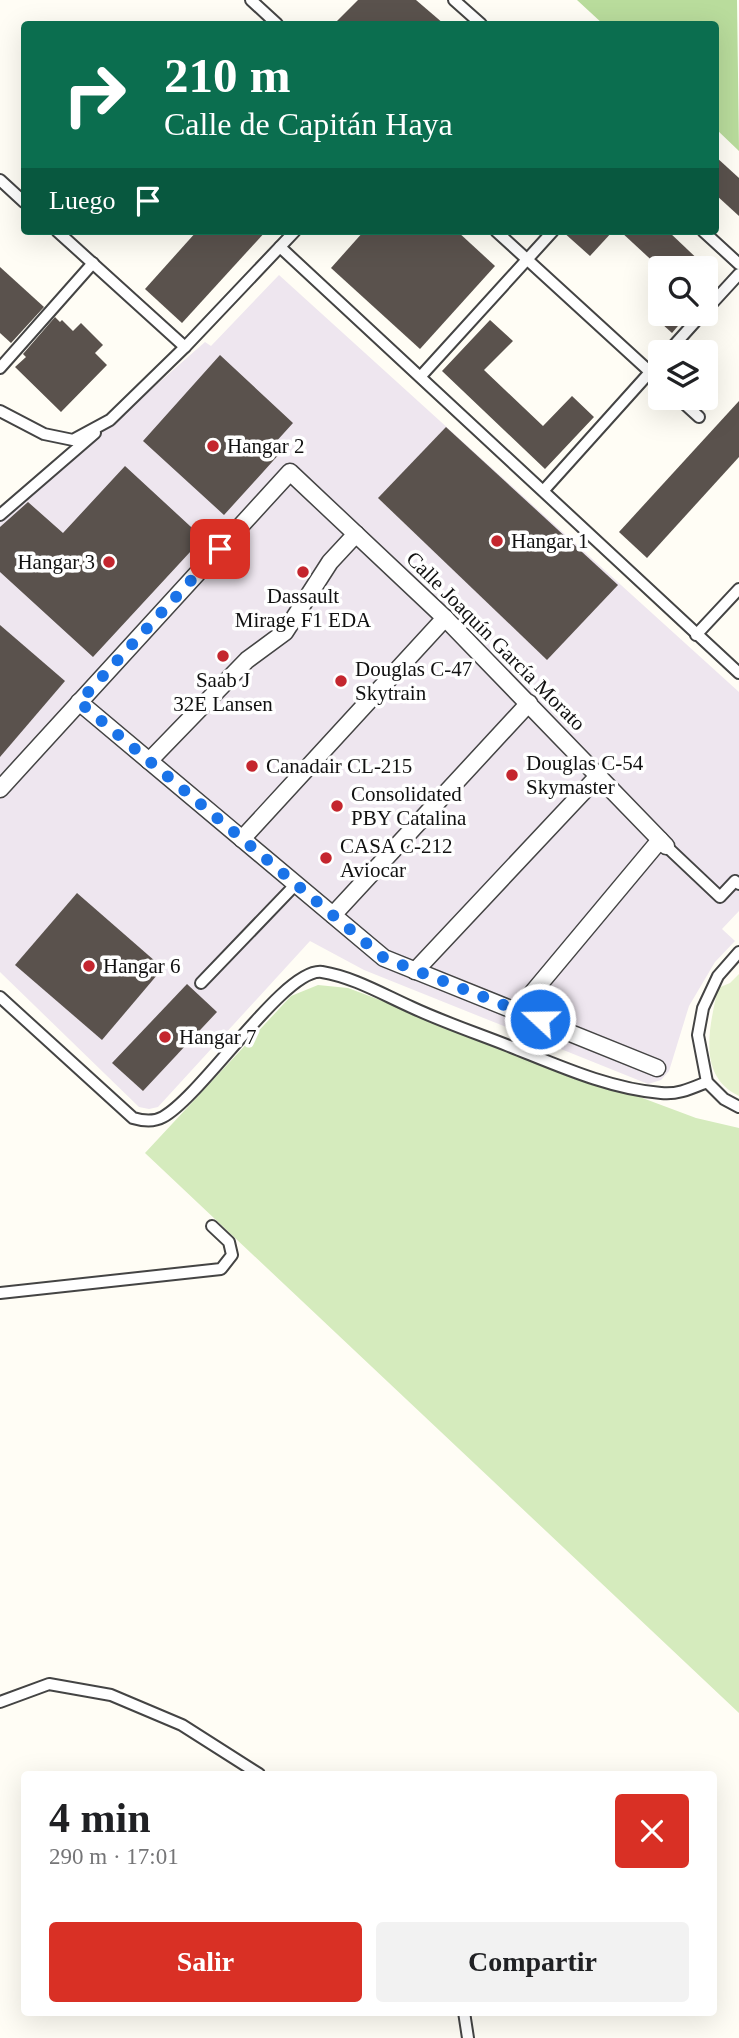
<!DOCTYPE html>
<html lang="es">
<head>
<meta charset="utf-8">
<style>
  :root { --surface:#fff; --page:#f2f2f2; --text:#202124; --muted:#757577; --accent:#d93025 }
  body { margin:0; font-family:Georgia,serif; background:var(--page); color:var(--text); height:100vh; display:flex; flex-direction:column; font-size:26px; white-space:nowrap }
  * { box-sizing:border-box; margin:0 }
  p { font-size:23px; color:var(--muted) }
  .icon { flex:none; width:38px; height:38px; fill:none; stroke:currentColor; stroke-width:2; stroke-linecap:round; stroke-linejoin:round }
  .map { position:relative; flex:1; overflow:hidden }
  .details { position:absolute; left:21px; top:1771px; width:696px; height:245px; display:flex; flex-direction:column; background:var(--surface); border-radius:7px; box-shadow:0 7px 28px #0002 }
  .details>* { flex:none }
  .top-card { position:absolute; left:21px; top:21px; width:698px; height:214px; border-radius:7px; box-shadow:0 7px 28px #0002; background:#0b6e4f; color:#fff; overflow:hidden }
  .fabs { position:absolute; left:648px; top:256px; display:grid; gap:14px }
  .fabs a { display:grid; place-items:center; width:70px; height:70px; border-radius:7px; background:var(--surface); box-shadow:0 7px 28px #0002; font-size:35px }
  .pin { position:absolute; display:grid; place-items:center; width:60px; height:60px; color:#fff; margin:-30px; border-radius:14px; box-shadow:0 4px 10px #0006 }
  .me { position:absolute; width:77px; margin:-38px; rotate:291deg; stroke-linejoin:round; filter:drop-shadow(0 0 5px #0008) }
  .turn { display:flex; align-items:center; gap:24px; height:147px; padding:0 28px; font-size:32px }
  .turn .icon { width:91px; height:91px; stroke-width:2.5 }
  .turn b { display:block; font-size:49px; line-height:60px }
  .then { display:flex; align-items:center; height:66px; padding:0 28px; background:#0003; gap:14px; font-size:26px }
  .round { display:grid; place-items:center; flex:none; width:74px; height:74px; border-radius:7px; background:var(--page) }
  .headline { display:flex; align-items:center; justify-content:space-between; height:119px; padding:0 28px }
  h1 { font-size:42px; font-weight:800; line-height:52px }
  .button { display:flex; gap:14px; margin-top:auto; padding:14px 28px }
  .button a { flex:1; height:80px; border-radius:7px; background:var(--accent); color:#fff; font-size:28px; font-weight:800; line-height:80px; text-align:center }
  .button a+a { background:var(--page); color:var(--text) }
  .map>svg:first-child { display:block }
  .industrial { fill:#eee6ef }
  .green { fill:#d5ebbd }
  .forest { fill:#b9dc9c }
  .pitch { fill:#e6f2cf }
  .building { fill:#5a524d }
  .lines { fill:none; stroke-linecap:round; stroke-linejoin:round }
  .service-casing { stroke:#444; stroke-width:14 }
  .pedestrian-casing { stroke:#444; stroke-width:19 }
  .service { stroke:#fff; stroke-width:10 }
  .pedestrian { stroke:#fff; stroke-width:16 }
  .route { stroke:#1a73e8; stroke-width:12; stroke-dasharray:0 21.6 }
  .poi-dot { fill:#c4262e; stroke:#fff; stroke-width:2.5 }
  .labels { text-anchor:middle; stroke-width:7; stroke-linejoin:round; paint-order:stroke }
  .poi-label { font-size:21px; fill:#111; stroke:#fff; text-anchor:start }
  .street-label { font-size:21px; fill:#111; stroke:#fff }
</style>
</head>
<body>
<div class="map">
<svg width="739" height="2038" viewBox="0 0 739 2038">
  <rect width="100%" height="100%" fill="#fffdf5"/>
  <path class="industrial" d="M279,275L739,692V911L722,929L735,941L715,962L689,1006L669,1071L661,1080L648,1084L364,970L310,941L158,1107L149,1109L139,1107L0,972V522L205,342L211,346Z"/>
  <path class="green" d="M318,985L348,988L696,1118L739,1128V1713L145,1153L291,996Z"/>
  <path class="forest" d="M577,0H737L739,151L716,129V24H603Z"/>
  <path class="pitch" d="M739,974V1096C696,1076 710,1025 718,988L730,983Z"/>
  <g class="building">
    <path d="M358,0H416L444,24H334Z"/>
    <path d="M716,157L739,178V216L716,195Z"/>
    <path d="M197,231H266L182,323L145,289Z"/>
    <path d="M364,231H457L495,266L420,349L331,268Z"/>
    <path d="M562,231H613L590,256Z"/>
    <path d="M620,231H668L707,268H660Z"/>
    <path d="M0,267L44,307L11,343L0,333Z"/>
    <path d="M650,313H689L672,333Z"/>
    <path d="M55,317L60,322L62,320L73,331L81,323L103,345L95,353L107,365L61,412L15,367L26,357L23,354Z"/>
    <path d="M490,320L513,341L484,370L543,426L572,396L594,417L545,469L442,371Z"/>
    <path d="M220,355L293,423L274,444L282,451L224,515L143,441Z"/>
    <path d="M739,401V457L647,558L619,532Z"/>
    <path d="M446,427L618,585L547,660L378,498Z"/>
    <path d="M125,466L203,538L93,657L0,572V527L28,502L63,533Z"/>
    <path d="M0,625L65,681L0,757Z"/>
    <path d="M77,893L163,968L102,1040L15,965Z"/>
    <path d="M187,984L217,1012L143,1091L112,1063Z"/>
  </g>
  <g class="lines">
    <g class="service-casing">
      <g id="service">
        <path d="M251,0L277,24"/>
        <path d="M454,0L481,24"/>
        <path d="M0,180L24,202"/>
        <path d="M57,231L185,347"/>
        <path d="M496,231L660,381"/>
        <path d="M703,231L739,264"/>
        <path d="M280,247L739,673"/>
        <path d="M705,311L739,274"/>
        <path d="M668,352L703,313"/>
        <path d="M0,368L93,263"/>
        <path d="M421,376L553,231"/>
        <path d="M677,397L699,417"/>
        <path d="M0,411L44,434L73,440L110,420L185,347L295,231"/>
        <path d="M544,490L660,361"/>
        <path d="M0,515L95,433"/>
        <path d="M696,635L739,589"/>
        <path d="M666,846L720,897L735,881L739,884"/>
        <path d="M739,952L718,976L703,1008L698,1035L707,1082L724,1099L739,1107"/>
        <path d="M201,983L296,884"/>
        <path d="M0,997L133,1118C143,1121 154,1122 163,1117C203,1095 285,967 322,972C353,977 382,994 411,1007C443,1022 476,1033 509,1046C557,1065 609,1089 661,1093C678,1095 692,1088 707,1082"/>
        <path d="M0,1293L221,1269L232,1255L229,1242L212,1226"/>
        <path d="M0,1702L49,1684L111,1695L182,1725L259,1774"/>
        <path d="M464,2012L468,2038"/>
      </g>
    </g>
    <g class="pedestrian-casing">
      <g id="pedestrian">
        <path d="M79,702L384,958L657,1068"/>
        <path d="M149,761L247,660L285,632L330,562L356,534"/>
        <path d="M0,789L290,472L445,618L666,846"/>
        <path d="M242,839L445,618"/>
        <path d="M333,915L529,703"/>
        <path d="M415,971L599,775"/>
        <path d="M518,1010L660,840"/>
      </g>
    </g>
    <use href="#service" class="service"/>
    <use href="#pedestrian" class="pedestrian"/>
  </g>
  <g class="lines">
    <path class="route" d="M220,549L79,702L384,958L540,1019"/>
  </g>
  <g class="poi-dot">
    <circle cx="213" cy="446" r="7"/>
    <circle cx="497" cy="541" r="7"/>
    <circle cx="109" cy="562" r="7"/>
    <circle cx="303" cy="572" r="7"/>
    <circle cx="223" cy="656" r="7"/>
    <circle cx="341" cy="681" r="7"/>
    <circle cx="252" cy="766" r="7"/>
    <circle cx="512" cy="775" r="7"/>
    <circle cx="337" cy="806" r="7"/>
    <circle cx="326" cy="858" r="7"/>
    <circle cx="89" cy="966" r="7"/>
    <circle cx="165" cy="1037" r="7"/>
  </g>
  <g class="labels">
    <g class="poi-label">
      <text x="227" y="453">Hangar 2</text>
      <text x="511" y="548">Hangar 1</text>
      <text x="95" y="569" text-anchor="end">Hangar 3</text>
      <text x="303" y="603" text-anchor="middle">Dassault<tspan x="303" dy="24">Mirage F1 EDA</tspan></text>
      <text x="355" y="676">Douglas C-47<tspan x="355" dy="24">Skytrain</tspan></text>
      <text x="223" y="687" text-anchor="middle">Saab J<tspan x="223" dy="24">32E Lansen</tspan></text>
      <text x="526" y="770">Douglas C-54<tspan x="526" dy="24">Skymaster</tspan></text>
      <text x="266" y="773">Canadair CL-215</text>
      <text x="351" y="801">Consolidated<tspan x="351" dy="24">PBY Catalina</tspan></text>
      <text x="340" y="853">CASA C-212<tspan x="340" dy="24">Aviocar</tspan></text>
      <text x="103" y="973">Hangar 6</text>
      <text x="179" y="1044">Hangar 7</text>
    </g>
    <g class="street-label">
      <text transform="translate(496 641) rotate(45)" y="7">Calle Joaquín García Morato</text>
    </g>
  </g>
</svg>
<div class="fabs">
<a><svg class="icon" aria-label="search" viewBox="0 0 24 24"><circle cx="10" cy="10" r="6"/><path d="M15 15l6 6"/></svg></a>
<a><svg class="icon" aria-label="layers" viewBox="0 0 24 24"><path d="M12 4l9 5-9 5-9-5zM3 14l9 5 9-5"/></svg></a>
</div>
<div class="pin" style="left:220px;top:549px;background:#d93025"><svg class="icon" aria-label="arrive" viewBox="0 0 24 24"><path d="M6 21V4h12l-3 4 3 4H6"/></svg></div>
<svg class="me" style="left:540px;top:1019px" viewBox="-20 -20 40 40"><circle r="17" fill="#1a73e8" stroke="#fff" stroke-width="3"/><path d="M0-11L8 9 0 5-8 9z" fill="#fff"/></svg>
<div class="top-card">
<div class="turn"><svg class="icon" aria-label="right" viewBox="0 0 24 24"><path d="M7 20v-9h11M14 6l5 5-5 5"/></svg><div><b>210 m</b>Calle de Capitán Haya</div></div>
<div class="then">Luego<svg class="icon" aria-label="arrive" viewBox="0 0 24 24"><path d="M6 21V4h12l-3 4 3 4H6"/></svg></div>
</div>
<section class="details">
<div class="headline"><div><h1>4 min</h1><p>290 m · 17:01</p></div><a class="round" style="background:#d93025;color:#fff"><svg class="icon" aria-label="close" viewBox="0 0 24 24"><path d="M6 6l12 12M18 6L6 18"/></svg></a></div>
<div class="button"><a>Salir</a><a>Compartir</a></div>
</section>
</div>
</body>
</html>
